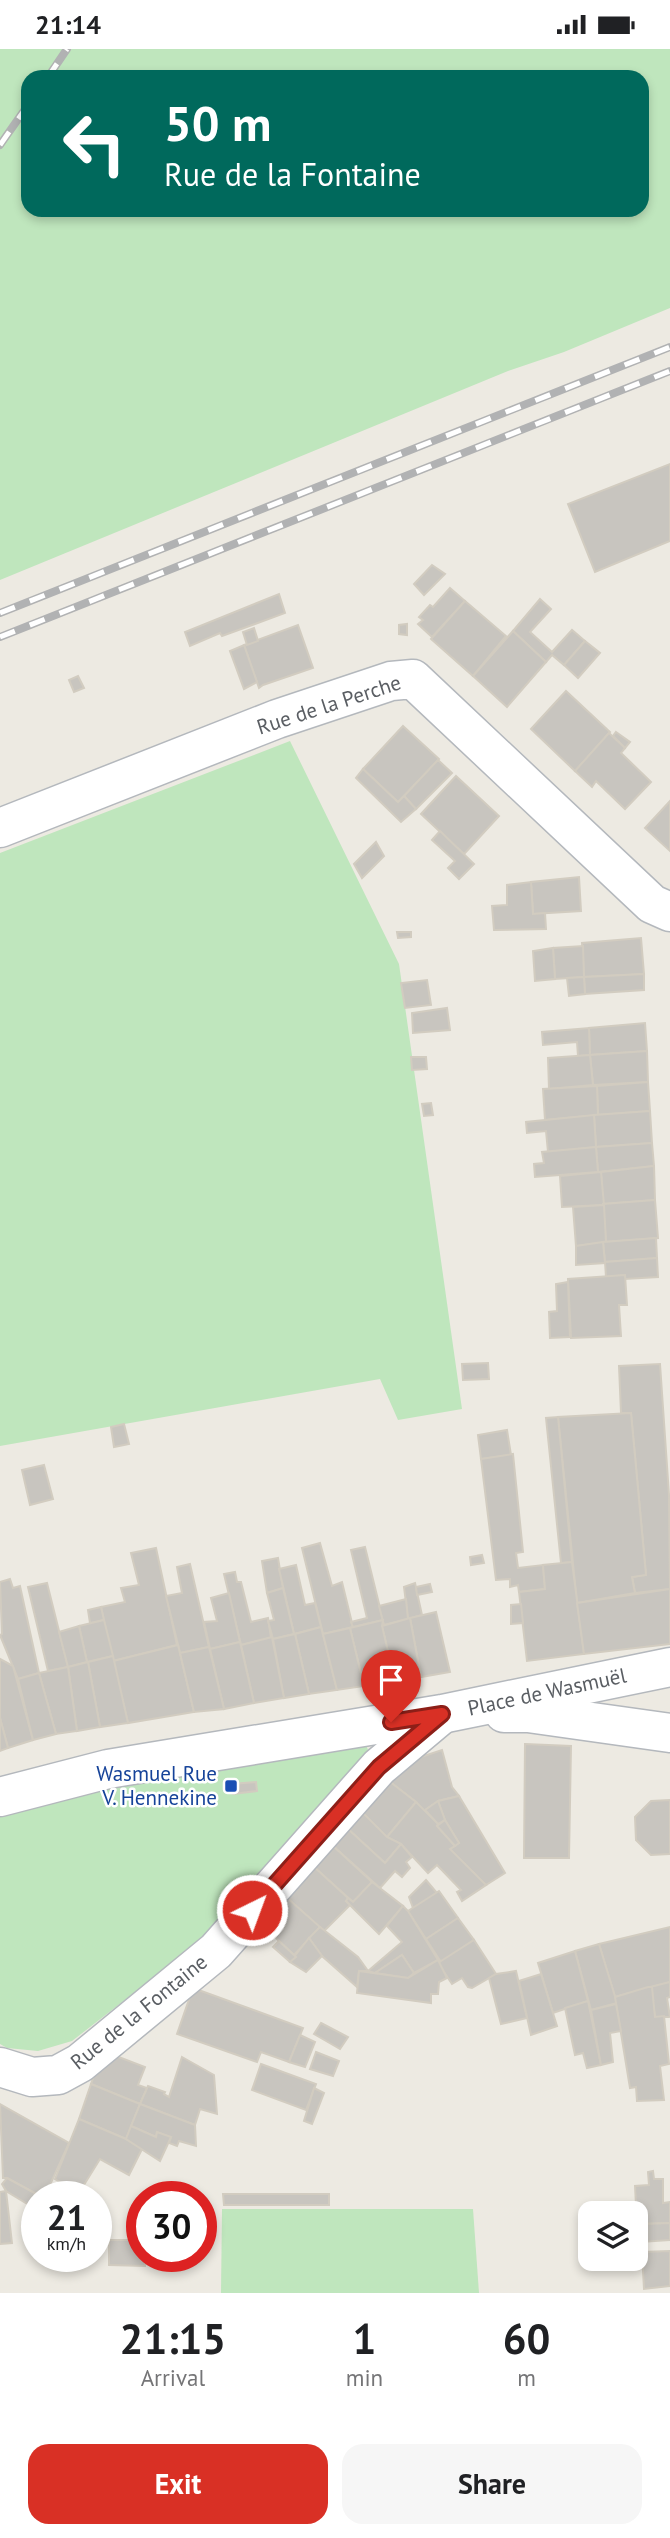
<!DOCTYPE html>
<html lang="en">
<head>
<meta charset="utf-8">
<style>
  :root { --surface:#fff; --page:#f6f6f6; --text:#202124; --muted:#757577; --accent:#d93025 }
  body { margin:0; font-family:"PT Sans",sans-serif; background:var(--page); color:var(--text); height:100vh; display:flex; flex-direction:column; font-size:26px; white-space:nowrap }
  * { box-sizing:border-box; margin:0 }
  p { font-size:23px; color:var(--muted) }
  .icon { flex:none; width:38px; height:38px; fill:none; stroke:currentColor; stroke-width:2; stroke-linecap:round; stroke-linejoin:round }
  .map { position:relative; height:2244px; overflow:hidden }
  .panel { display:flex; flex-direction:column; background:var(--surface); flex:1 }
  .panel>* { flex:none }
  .banner { position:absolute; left:21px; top:21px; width:628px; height:147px; border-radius:21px; box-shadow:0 4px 10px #0003; background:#00695c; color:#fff; overflow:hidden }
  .tools { position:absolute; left:578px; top:2152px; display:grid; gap:14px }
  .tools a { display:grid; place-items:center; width:70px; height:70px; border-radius:14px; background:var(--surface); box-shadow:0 4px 10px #0003; font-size:35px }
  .speed { position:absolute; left:21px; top:2132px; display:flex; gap:14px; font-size:35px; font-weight:700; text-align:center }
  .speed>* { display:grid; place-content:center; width:91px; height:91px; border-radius:50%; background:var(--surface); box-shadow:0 4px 10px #0003; line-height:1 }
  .speed small { font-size:18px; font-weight:400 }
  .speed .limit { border:10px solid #d22; background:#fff; color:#111 }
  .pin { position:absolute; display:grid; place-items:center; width:60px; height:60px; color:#fff; margin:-72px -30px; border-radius:50% 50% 50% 0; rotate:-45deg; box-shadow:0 0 7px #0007 }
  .pin .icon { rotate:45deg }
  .me { position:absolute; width:77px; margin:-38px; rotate:42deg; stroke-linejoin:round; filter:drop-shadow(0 0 5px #0008) }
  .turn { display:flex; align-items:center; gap:24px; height:147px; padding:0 28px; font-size:32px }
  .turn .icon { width:91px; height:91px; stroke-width:2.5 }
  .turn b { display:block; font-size:49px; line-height:60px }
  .eta { display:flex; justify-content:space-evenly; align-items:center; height:119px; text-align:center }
  .eta b { font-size:42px; font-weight:700; line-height:49px }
  .action { display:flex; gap:14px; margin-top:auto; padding:14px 28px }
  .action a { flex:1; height:80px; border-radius:21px; background:var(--accent); color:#fff; font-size:28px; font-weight:700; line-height:80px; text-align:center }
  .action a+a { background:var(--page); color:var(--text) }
  .status { display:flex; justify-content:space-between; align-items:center; height:49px; padding:0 35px; background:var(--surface); direction:ltr }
  .status svg { height:19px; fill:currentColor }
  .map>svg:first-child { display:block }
  .green { fill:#bfe6bd; fill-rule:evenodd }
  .building { fill:#c8c5bf; stroke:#d2ccc0; stroke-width:2 }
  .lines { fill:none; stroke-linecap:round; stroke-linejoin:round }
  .minor-casing { stroke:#b4b8bd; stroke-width:41 }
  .minor { stroke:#fff; stroke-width:38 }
  .rail-casing { stroke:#b1b2b3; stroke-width:8 }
  .rail { stroke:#fff; stroke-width:5; stroke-dasharray:16; stroke-linecap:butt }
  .route-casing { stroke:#8d1f18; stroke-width:18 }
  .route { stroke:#d93025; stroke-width:12 }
  .transit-dot { fill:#1a4fb4; stroke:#fff; stroke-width:2.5 }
  .labels { text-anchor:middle; stroke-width:5; stroke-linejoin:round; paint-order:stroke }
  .street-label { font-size:21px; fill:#5a5e63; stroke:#fff }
  .transit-label { font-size:21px; fill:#164399; stroke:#fff; text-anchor:end }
</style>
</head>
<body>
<div class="status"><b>21:14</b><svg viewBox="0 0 49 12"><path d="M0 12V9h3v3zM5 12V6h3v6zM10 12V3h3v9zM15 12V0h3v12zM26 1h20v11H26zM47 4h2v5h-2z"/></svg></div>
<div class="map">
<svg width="670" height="2244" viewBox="0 0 670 2244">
  <rect width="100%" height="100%" fill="#edeae2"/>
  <g class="green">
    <path d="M0,0H670V259L564,303L508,322L0,531ZM28,28H642V161H28Z"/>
    <path d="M290,692L399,915L462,1360L398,1371L380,1330L0,1397V804Z"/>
    <path d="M364,1691L372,1711L197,1895L72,1992L38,2002L7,1999L0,1995V1763L124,1730Z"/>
    <path d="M222,2160H473L479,2244H221Z"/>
  </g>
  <g class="building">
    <path d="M670,415V492L595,523L568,455Z"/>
    <path d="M432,516L445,525L424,546L414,535Z"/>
    <path d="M450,539L465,552L432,588L418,575L423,571L419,568L430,556L433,558Z"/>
    <path d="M279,545L285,564L222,587L220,584L190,597L185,583Z"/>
    <path d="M540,550L551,560L530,583L552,603L572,581L585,592L564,616L552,606L546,613L513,582Z"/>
    <path d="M465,552L506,587L473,627L431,590Z"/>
    <path d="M407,575V586L399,585V576Z"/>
    <path d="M298,576L313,619L263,636L259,639L244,596Z"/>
    <path d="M254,579L258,592L247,596L243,583Z"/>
    <path d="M513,582L546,613L507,658L473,627Z"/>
    <path d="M585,592L600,604L578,629L564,616Z"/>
    <path d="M244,596L257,633L244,640L230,602Z"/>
    <path d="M78,627L84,639L74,643L69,631Z"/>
    <path d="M566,642L610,683L575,722L531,680Z"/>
    <path d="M403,677L439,710L398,753L363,720Z"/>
    <path d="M616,683L630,693L625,699L613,687Z"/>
    <path d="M609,684L625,699L621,704L651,733L625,760L596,732L592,738L575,722Z"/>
    <path d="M438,711L452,724L416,760L404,747Z"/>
    <path d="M363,720L398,753L404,747L416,760L401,773L356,729Z"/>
    <path d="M456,727L499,767L464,805L421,765Z"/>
    <path d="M670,752V802L645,779Z"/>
    <path d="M440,782L474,815L459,830L448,819L455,812L432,791Z"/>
    <path d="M376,793L384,807L362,829L354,815Z"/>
    <path d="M579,828L581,862L533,865L531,833Z"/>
    <path d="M531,833L533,865L545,864L546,880L494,881L492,857L507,856V836Z"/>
    <path d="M397,883H411V888L398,889Z"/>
    <path d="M641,889L644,925L584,928L582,894Z"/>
    <path d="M583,897L584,928L555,930L553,899Z"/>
    <path d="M553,899L555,930L535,932L533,902Z"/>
    <path d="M644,925V941L585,945L584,928Z"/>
    <path d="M584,928L585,945L569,947L567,929Z"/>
    <path d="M427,931L431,956L405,959L401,934Z"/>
    <path d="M447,959L450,981L413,984L412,964Z"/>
    <path d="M645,974L647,1002L590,1006L589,979Z"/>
    <path d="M589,979L590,1006L578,1007L577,993L543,996L542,983Z"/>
    <path d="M647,1002L648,1033L593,1036L590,1006Z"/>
    <path d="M590,1006L593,1036L549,1040L548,1009Z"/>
    <path d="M411,1008H426L427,1020L412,1021Z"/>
    <path d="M648,1033L650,1062L598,1066L597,1037Z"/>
    <path d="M597,1037L598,1066L545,1071L543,1040Z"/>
    <path d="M431,1054L433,1066L424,1067L422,1055Z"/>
    <path d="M650,1062L652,1094L596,1098L594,1066Z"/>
    <path d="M594,1066L596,1098L548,1103L546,1082L527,1084L526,1073Z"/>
    <path d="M652,1094L654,1117L598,1123L596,1098Z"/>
    <path d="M596,1098L598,1123L535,1128L534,1115L544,1114L542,1103Z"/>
    <path d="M654,1117L655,1151L603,1155L601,1123Z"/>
    <path d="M601,1123L604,1156L562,1158L560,1127Z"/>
    <path d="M655,1151L658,1189L606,1193L603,1155Z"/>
    <path d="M604,1156L606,1193L576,1197L573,1158Z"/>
    <path d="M656,1189L657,1209L605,1213L603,1193Z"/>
    <path d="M603,1193L605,1214L576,1216V1197Z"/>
    <path d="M657,1209L658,1228L625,1230V1226L606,1228L605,1213Z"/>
    <path d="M625,1226L627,1256H619L621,1287L571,1289L568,1230Z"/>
    <path d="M568,1233L570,1288L550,1289L549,1263L557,1262L556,1235Z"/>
    <path d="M488,1314L489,1330L463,1331L462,1315Z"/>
    <path d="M660,1315L669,1446L670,1540L635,1544L632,1528L646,1526L631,1364H621L619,1317Z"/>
    <path d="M631,1364L646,1526L632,1528L635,1544L577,1554L558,1368Z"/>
    <path d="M558,1368L572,1513L561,1514L546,1369Z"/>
    <path d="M124,1375L129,1395L114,1398L111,1378Z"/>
    <path d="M507,1381L511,1406L481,1410L478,1386Z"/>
    <path d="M513,1405L523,1503L516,1504L518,1519L543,1516L545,1540L519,1543L518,1536L510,1538V1530L496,1531L481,1410Z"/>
    <path d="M44,1416L53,1450L30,1456L22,1421Z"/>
    <path d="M320,1494L332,1537L342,1533L353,1578L323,1585L302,1499Z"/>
    <path d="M365,1498L383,1571L353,1578L351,1573L367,1569L351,1501Z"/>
    <path d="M156,1499L177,1596L113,1612L101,1558L125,1553L121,1539L139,1536L131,1504Z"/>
    <path d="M482,1506L484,1514L471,1516L470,1508Z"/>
    <path d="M278,1509L283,1539L267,1544L262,1512Z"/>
    <path d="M572,1513L584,1605L527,1612L519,1543L545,1540L543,1516Z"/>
    <path d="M190,1515L209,1598L180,1604L166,1547L182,1544L177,1518Z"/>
    <path d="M296,1516L305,1556L315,1554L321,1578L294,1585L279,1520Z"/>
    <path d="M235,1523L237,1533H241L251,1573L268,1569L271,1589L241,1596L224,1525Z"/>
    <path d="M10,1530L13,1539L20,1537L39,1624L18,1630L0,1586L2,1585L0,1533Z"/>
    <path d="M47,1534L68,1618L48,1622L28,1538Z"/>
    <path d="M415,1534L422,1566L408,1570L404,1538Z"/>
    <path d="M430,1535L432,1543L417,1546L416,1538Z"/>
    <path d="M283,1539L294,1585L273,1590L268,1572L274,1571L267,1544Z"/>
    <path d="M670,1540V1595L584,1605L577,1554Z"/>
    <path d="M229,1544L240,1593L210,1600L204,1573L217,1572L211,1549Z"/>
    <path d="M406,1550L408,1570L384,1576L379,1557Z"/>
    <path d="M521,1555L523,1574L511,1575V1556Z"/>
    <path d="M101,1558L104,1571L90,1574L88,1561Z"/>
    <path d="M436,1563L450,1623L421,1628L410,1569Z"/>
    <path d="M410,1569L421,1628L395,1632L382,1577Z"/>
    <path d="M104,1571L113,1607L87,1613L79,1577Z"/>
    <path d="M383,1571L382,1577L395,1632L364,1637L350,1579Z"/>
    <path d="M79,1577L87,1613L68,1618L59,1583Z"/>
    <path d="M321,1578L337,1641L309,1645L295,1585Z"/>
    <path d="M350,1579L364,1637L337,1641L323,1585Z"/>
    <path d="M295,1585L309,1645L284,1649L273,1590Z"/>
    <path d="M272,1588L284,1649L254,1654L241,1596Z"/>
    <path d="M240,1593L254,1654L224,1660L210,1600Z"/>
    <path d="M178,1596L194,1663L128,1674L113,1612Z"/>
    <path d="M209,1598L224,1660L194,1663L180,1604Z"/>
    <path d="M113,1607L128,1674L100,1678L88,1613Z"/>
    <path d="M0,1610L13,1617L33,1691L8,1699L0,1669Z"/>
    <path d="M88,1613L100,1678L77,1682L68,1618Z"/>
    <path d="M68,1618L77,1682L56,1685L39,1624Z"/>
    <path d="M39,1624L56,1685L33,1691L18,1630Z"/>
    <path d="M0,1669L8,1699L0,1702Z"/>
    <path d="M525,1695L571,1697L569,1809H524Z"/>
    <path d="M442,1701L452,1738L459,1747L438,1752L423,1763L416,1753L389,1732L381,1721Z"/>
    <path d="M389,1732L416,1753L387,1788L361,1762Z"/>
    <path d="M256,1733L257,1742L233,1745L232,1735Z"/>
    <path d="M459,1747L505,1824L486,1836L450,1800L459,1794L445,1771L438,1752Z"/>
    <path d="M670,1751V1805L651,1806L636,1791L635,1768L651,1752Z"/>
    <path d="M438,1752L445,1771L438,1775L425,1761Z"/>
    <path d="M416,1753L438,1775L437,1777L455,1797L450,1800L486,1836L462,1852L457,1843L461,1841L437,1816L428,1824L401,1795L387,1788Z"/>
    <path d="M361,1762L387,1788L401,1795L385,1814L346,1778Z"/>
    <path d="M445,1771L459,1794L455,1797L437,1777Z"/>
    <path d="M348,1780L385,1814L401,1795L412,1808L406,1813L410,1819L402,1828L395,1822L380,1839L332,1796Z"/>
    <path d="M332,1796L372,1833L353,1853L313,1817Z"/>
    <path d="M313,1817L348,1849L346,1852L350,1856L324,1882L285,1847Z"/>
    <path d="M426,1831L437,1844L413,1859L409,1848Z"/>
    <path d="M372,1833L403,1857L379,1885L346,1852L348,1849L353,1853Z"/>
    <path d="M439,1842L458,1869L426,1890L408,1862Z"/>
    <path d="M285,1847L320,1878L294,1906L261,1875Z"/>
    <path d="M403,1857L408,1862L438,1911L414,1924L402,1906L375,1924L368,1922L402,1893L387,1877Z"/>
    <path d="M458,1869L474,1891L441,1913L426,1890Z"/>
    <path d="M320,1878L358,1908L368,1922H359L357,1938L322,1907L309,1889Z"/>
    <path d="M670,1878V1933L615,1948L599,1895Z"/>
    <path d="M309,1889L322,1907L306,1923L290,1913Z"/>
    <path d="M474,1891L496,1925L472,1939L468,1938L462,1929L452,1935L438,1914Z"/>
    <path d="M279,1892L296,1908L290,1913L273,1898Z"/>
    <path d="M599,1895L617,1954L591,1961L575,1902Z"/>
    <path d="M575,1902L588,1952L553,1964L538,1914Z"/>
    <path d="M402,1906L414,1924L408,1929L375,1924Z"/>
    <path d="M438,1911L447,1929L439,1933L438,1945H431V1954L357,1944L359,1922L408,1929Z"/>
    <path d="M516,1922L527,1969L501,1975L489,1929L496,1925Z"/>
    <path d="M541,1925L557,1977L531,1986L519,1932Z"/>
    <path d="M670,1933V1948L667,1949L670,1968H655L650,1938Z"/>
    <path d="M648,1938H652L655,1968L664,1967L669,2015L660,2017L664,2051L637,2052L636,2038L630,2039L615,1948Z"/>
    <path d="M193,1939L303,1979L289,2013L261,2003L257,2013L177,1985Z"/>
    <path d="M588,1952L601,2016L587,2019L583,2004L575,2006L565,1959Z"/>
    <path d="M616,1955L621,1982L610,1984L613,2013L601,2016L591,1961Z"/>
    <path d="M321,1974L348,1988L340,2000L314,1985Z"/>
    <path d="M300,1986L315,1993L305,2018L289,2013Z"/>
    <path d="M103,2002L145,2018L138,2036L147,2039L140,2055L91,2035Z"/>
    <path d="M316,2003L339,2012L333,2027L310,2020Z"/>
    <path d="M182,2008L214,2026L217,2065L200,2060L195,2076L140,2055L148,2037L165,2043L164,2045L169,2048Z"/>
    <path d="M261,2015L316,2035L306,2061L252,2041Z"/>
    <path d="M91,2035L140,2055L126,2090L79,2070Z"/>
    <path d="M314,2039L324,2044L312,2075L304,2072Z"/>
    <path d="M0,2055L69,2094L45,2147H40L7,2129H3Z"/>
    <path d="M140,2055L195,2076L196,2097L179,2092L177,2097L169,2094L171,2088L157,2083L156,2088L131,2077Z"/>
    <path d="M79,2070L126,2090L142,2100L129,2126L100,2110L79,2144L55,2130Z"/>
    <path d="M131,2077L156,2088L157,2083L171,2088L160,2112L126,2090Z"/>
    <path d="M653,2122L654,2130H663V2154L670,2153V2174L642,2175L641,2157L636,2156L635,2137L649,2136L648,2123Z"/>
    <path d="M7,2129L40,2147H37V2156L34,2159L6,2142L2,2135Z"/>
    <path d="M6,2142L12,2194L0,2195V2143Z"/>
    <path d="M223,2145H329V2156H224Z"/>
    <path d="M670,2174V2191L641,2193L642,2175Z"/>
    <path d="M109,2191H142V2207H145V2217L109,2216Z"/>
    <path d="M670,2202V2237L644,2240L642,2203Z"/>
  </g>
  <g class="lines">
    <g class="minor-casing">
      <g id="minor">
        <path d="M0,779L277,670L391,632L413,630L652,855L670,863"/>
        <path d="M504,1664H528L670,1684"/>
        <path d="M0,1748L108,1720L442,1665L670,1618"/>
        <path d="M0,2018L32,2028L58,2026L80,2014L216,1902L379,1718L441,1666"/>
      </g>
    </g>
    <use href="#minor" class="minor"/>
    <g class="rail-casing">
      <g id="rail">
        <path d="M48,28L67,0"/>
        <path d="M0,96L28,56"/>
        <path d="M0,564L670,298"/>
        <path d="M0,588L670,322"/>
      </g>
    </g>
    <use href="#rail" class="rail"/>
  </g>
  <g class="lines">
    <g class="route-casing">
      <path id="route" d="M252,1861L379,1718L442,1665L391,1673"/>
    </g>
    <use href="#route" class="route"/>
  </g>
  <rect class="transit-dot" x="224" y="1730" width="14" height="14" rx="3.5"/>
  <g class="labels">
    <g class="street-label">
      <text transform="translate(329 656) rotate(-18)" y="7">Rue de la Perche</text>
      <text transform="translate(547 1643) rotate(-12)" y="7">Place de Wasmuël</text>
      <text transform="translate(139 1963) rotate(-39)" y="7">Rue de la Fontaine</text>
    </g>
    <g class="transit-label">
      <text x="217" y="1732">Wasmuel Rue<tspan x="217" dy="24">V. Hennekine</tspan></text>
    </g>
  </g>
</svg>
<div class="tools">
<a><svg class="icon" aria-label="layers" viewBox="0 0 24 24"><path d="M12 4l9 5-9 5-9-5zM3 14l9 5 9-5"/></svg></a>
</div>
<div class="speed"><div>21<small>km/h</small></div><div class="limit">30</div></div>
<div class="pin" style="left:391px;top:1673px;background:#d93025"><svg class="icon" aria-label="arrive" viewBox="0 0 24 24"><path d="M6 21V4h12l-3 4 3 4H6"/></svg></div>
<svg class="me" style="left:252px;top:1861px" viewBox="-20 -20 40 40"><circle r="17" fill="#d93025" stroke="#fff" stroke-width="3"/><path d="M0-11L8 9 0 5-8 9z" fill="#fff"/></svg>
<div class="banner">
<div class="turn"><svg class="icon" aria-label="left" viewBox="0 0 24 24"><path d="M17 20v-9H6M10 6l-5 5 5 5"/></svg><div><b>50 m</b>Rue de la Fontaine</div></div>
</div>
</div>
<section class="panel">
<div class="eta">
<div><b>21:15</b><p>Arrival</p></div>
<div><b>1</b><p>min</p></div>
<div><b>60</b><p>m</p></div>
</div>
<div class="action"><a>Exit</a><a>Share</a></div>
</section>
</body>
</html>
